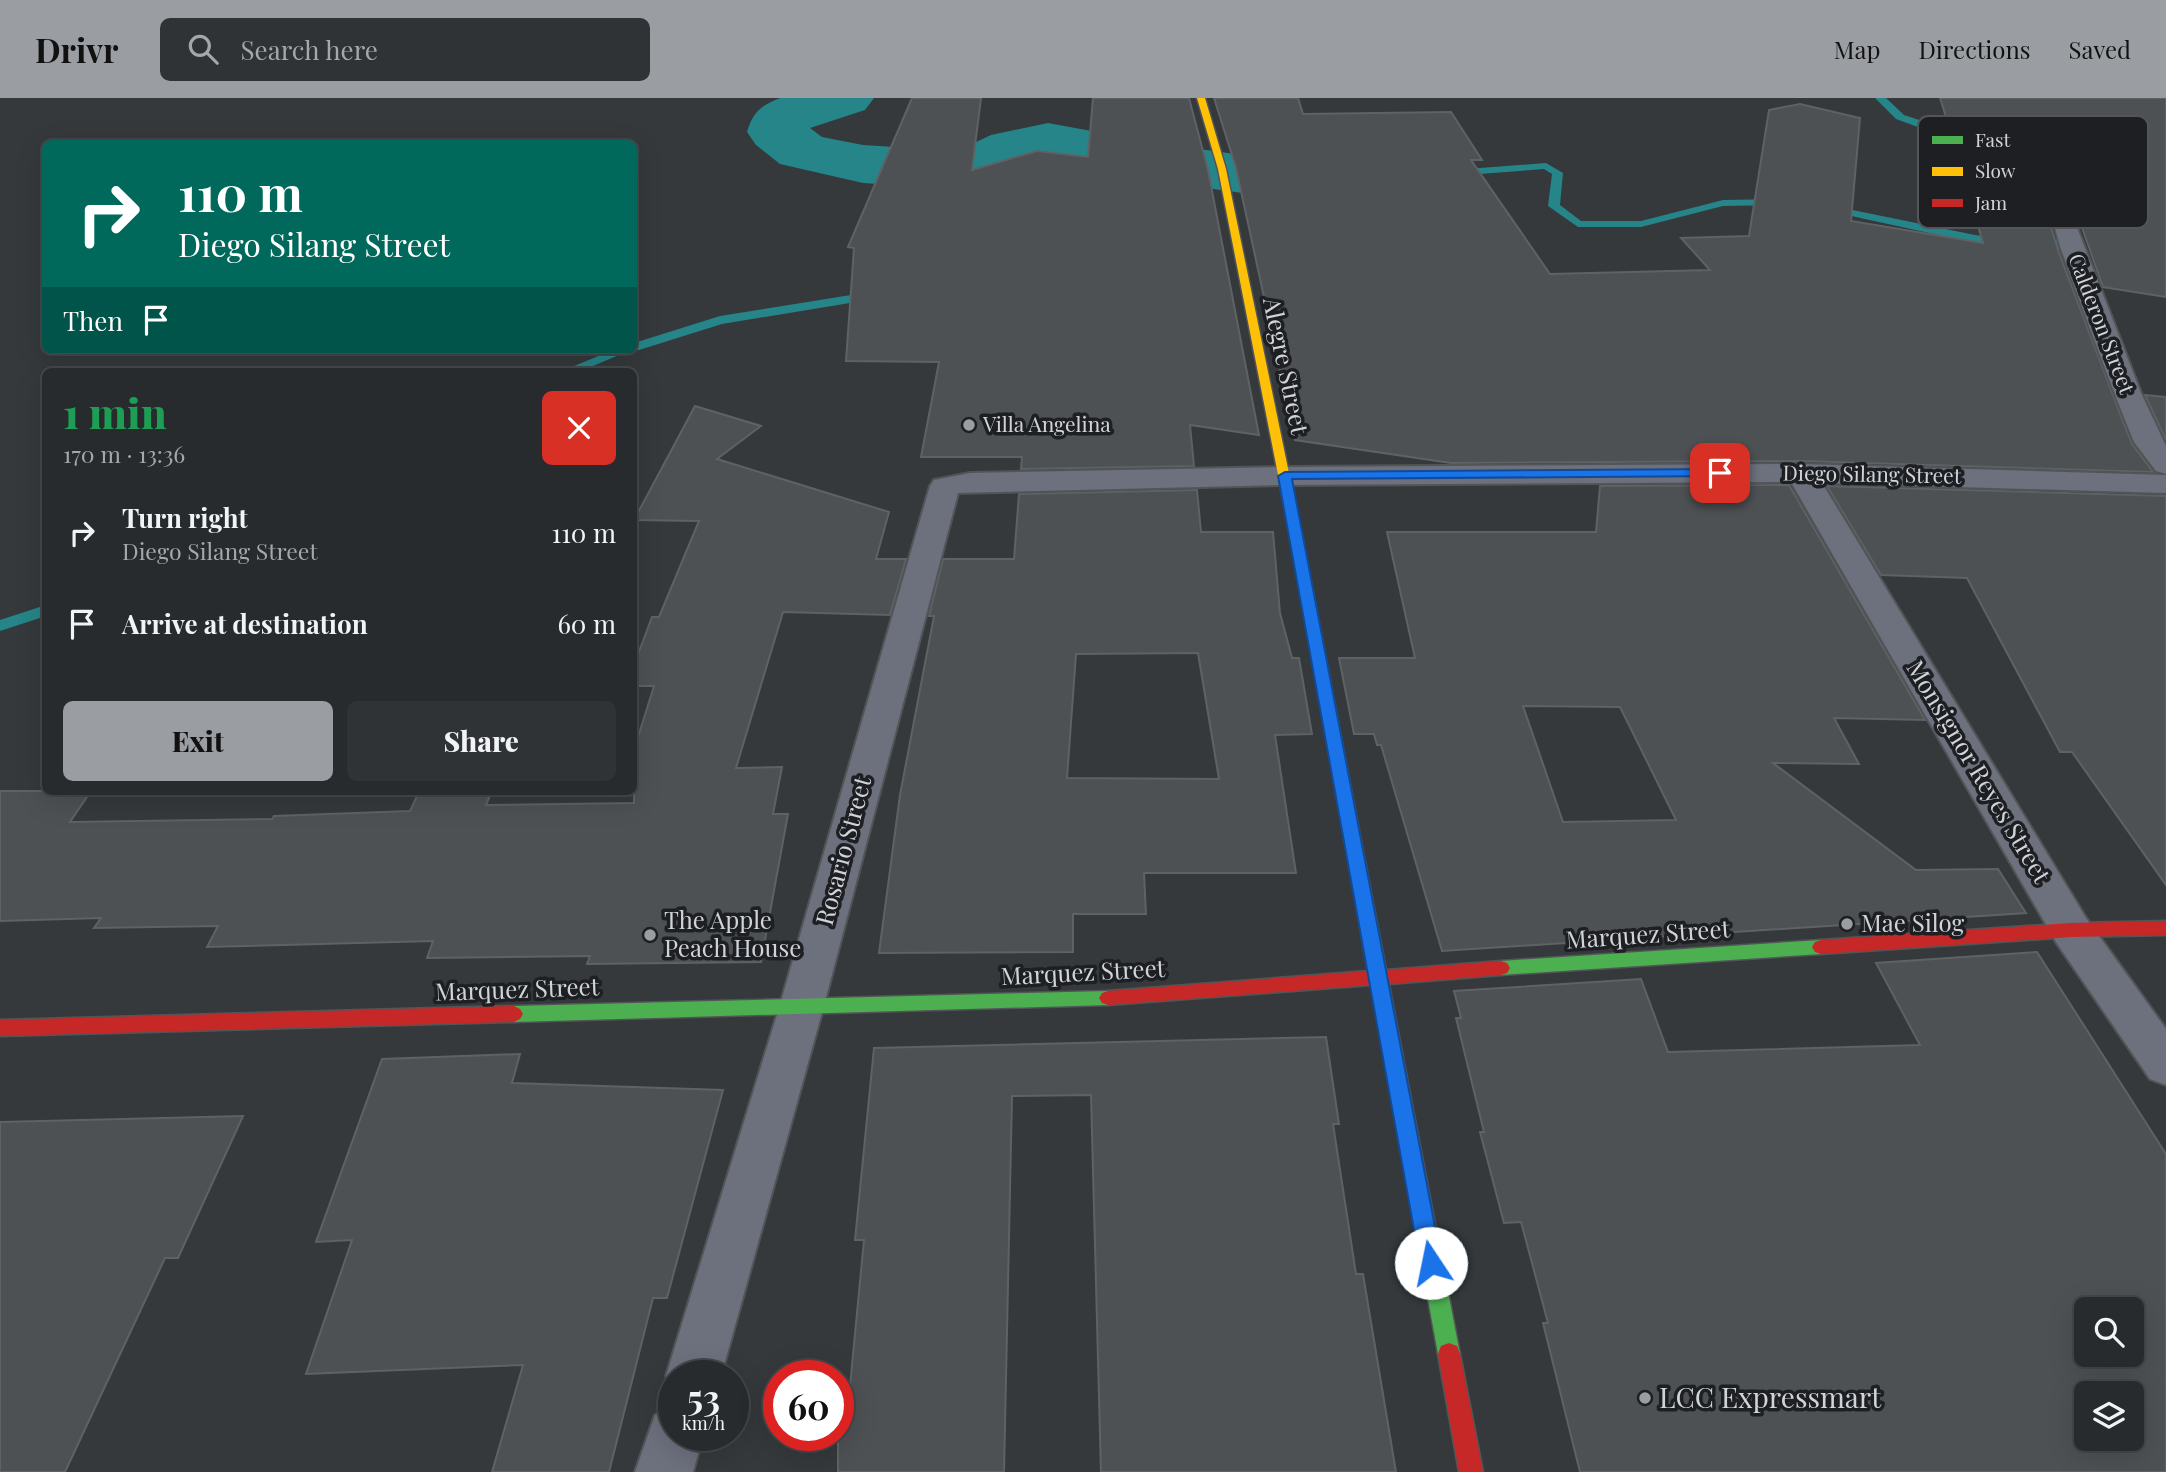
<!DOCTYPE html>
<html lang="en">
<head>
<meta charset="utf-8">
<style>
  :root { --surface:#282b2d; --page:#303335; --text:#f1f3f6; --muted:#a5a7aa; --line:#444749; --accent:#9a9ea2 }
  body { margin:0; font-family:"Playfair Display",serif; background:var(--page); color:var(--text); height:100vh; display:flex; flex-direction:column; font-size:26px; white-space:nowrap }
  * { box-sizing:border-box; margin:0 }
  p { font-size:23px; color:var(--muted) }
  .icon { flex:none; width:38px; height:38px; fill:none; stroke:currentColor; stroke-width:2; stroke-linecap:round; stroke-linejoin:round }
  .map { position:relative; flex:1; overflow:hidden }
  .details { position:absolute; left:42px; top:270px; width:595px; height:427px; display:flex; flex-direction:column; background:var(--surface); border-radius:10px; box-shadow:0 7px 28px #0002,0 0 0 2px var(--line) }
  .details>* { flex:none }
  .banner { position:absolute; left:42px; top:42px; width:595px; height:214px; border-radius:10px; box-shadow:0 7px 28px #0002,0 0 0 2px var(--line); background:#00695c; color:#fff; overflow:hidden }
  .controls { position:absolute; left:2074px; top:1199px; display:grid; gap:14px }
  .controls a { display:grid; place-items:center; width:70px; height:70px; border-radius:10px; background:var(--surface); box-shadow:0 7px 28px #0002,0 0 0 2px var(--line); font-size:35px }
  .speed { position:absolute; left:658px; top:1262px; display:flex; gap:14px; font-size:35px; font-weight:700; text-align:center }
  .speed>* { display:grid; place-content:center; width:91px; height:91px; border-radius:50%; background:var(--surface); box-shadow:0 7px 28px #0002,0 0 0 2px var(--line); line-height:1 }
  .speed small { font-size:18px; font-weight:400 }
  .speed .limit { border:10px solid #d22; background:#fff; color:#111 }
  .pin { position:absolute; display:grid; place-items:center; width:60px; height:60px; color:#fff; margin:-30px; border-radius:14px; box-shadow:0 4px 10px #0006 }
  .me { position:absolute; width:77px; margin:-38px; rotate:349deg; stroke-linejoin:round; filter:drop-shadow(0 0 5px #0008) }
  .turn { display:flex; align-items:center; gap:24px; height:147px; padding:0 21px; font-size:32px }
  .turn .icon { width:91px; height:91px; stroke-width:2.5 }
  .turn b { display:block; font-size:49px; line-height:60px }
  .then { display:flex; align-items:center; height:66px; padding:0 21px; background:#0003; gap:14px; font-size:26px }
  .round { display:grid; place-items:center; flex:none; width:74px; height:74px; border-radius:10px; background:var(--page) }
  .head { display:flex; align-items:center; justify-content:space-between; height:119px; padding:0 21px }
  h1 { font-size:42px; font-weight:800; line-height:52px; color:#1e9e55 }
  .cta { display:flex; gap:14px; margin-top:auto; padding:14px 21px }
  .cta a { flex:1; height:80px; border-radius:10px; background:var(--accent); color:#111; font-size:28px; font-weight:800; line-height:80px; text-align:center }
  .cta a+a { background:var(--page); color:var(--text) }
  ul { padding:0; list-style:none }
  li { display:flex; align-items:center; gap:21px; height:91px; padding:0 21px }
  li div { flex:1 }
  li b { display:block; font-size:26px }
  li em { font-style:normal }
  header { display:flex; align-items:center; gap:42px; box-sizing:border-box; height:98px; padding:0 35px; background:var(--accent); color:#111 }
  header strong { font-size:33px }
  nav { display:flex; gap:38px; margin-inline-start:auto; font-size:24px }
  .search { width:490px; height:63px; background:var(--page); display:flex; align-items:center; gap:18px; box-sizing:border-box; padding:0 24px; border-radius:10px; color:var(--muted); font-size:26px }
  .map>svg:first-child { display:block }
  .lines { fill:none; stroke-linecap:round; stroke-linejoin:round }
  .stream { fill:#258588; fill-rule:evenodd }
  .river { fill:#258588; fill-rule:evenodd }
  .building { fill:#4d5153; stroke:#5e6265; stroke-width:2; fill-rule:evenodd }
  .street-casing { stroke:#525557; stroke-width:4 }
  .fast-casing { stroke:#525557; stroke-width:3 }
  .slow-casing { stroke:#525557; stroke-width:3 }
  .jam-casing { stroke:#525557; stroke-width:3 }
  .street { fill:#6d707d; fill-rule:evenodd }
  .fast { fill:#4caf50; fill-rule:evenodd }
  .slow { fill:#ffc107; fill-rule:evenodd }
  .jam { fill:#c62828; fill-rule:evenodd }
  .route { fill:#1a73e8; stroke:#114b97; stroke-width:2 }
  .poi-dot { fill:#9a9ea2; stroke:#1d1f23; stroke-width:2.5 }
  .labels { text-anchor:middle; stroke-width:7; stroke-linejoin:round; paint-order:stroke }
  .far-street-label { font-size:21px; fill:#d0d4d9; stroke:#1d1f23 }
  .far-poi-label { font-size:21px; fill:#d0d4d9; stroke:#1d1f23; text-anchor:start }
  .street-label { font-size:24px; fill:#d0d4d9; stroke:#1d1f23 }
  .poi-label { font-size:24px; fill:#d0d4d9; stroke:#1d1f23; text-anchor:start }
  .near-poi-label { font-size:28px; fill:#d0d4d9; stroke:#1d1f23; text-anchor:start }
  .key { fill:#1d1f23; stroke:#53555a; stroke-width:2 }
  .key-label { font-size:19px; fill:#d0d4d9 }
</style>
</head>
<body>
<header>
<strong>Drivr</strong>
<div class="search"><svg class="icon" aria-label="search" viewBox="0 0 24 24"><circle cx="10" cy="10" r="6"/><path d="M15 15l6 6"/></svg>Search here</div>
<nav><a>Map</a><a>Directions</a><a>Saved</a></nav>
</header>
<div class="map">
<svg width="2166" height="1374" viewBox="0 0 2166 1374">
  <rect width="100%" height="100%" fill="#35393c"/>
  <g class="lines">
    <g class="stream">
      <path d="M1875,0H1886L1904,17L1956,34L2028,64L2019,66L1896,21Z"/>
      <path d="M1546,65L1563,75L1560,107L1581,123H1641L1723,102L1781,101L1787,104L1781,107L1723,108L1641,129H1578L1548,108L1552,76L1544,71L1453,78L1448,75L1453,72Z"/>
      <path d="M1828,107L1975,137L2051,147L2060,136L2054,121L2060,118L2066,121L2072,136L2058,154L2054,155L1975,145L1824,112V108Z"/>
      <path d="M876,193L882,197L880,200L722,226L639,252H631L581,273H562L613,252H634V245L720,218Z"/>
      <path d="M46,507V518L0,533V522Z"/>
    </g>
    <path class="river" d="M780,0H874L865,12L810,30L822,39L863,47L957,53L991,37L1048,25L1162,46L1295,64L1318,69L1327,83L1318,97L1295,102L1162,84L1048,61L1032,65L1007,78L957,91L863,85L780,66L756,47L747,34C753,13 761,8 780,0Z"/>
  </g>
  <g class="building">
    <path d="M912,0H981L972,72L1037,53L1088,59L1093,0H1189L1208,72L1259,337L1190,327L1194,368L1021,371L1022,359H921L939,264L846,263L854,150L848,149Z"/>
    <path d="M1214,0H1298L1303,16L1451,14L1482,62H1471L1550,176L1710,172L1681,140L1749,138L1769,12L1800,6L1860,20L1851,123L1983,145L1952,39L1982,49L2018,69L2040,94L2059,155L2122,321L2132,346L2153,374L1801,363L1451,365L1295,342L1236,70Z"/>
    <path d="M1940,0H2166V199L2103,189L2068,90L2047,63L2025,50L1983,31L1946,19Z"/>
    <path d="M2145,297L2166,299V342Z"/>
    <path d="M695,308L761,328L717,361L889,414L876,461H906L890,517L783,514L736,670L782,669L773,716H788L761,864L587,866L590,858L427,860L433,843L207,849L218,828L94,830L101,820L0,823V693H91L70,724L272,721L274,718L410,713L418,696L491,695L486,707L634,705V652L654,588H634V567L652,519H659L699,423L634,422Z"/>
    <path d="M1789,387L1925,622L1834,620L1859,666L1773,665L1916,772L1998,771L2026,815L1442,853L1381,647H1377L1374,636H1354L1339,560H1415L1387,434H1596L1600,388ZM1523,608L1620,609L1676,722L1563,724Z"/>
    <path d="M1827,388L2166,398V787L2072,654H2060L1967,480L1881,477Z"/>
    <path d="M1197,392L1201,434H1273L1280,515L1292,560H1299L1312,636L1275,637L1296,775H1144L1146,816H1073V854L879,855L900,697L934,518H929L943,461H1014L1019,396ZM1198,555L1219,681L1067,680L1076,556Z"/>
    <path d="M2037,854L2166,1056V1374H1580L1543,1225H1548L1521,1124L1504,1125L1480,1034H1484L1456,920H1461L1454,893L1641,881L1668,954L1920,947L1876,865ZM2086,1211H2132V1256H2086ZM2086,1295H2132V1340H2086Z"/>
    <path d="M1326,939L1339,1026H1333L1356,1176H1363L1396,1374H1101L1091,997L1012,998L1004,1374H838V1319H847L864,1142H855L874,950Z"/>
    <path d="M520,956L512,985L723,992L667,1200H653L609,1374H492L523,1267L306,1276L352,1142L316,1144L382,961Z"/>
    <path d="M243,1018L178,1160H165L65,1374H0V1024Z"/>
  </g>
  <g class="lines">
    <g class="street-casing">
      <g id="street">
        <path d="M1936,19L1982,33L2024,52L2045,65L2065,91L2078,132L2141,295L2166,348V376L2156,373L2134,344C2108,281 2085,217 2062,154C2053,128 2050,95 2030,76C2005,50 1962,40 1929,29L1926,25L1929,21Z"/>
        <path d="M1801,366L2166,377V395L1822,385L2086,820L2166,931V987L2150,981L2056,844L1791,384L1285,387L958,395L824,907L721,1278H674V1297L666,1278L780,907L930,388L934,382L970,375L1285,369Z"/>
        <path d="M674,1309V1337H703L693,1374H635L655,1317Z"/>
      </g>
    </g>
    <g class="fast-casing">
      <g id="fast">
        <path d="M1821,842L1827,844L1830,849L1827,854L1821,856L1501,877L1495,875L1492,870L1495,865L1501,863Z"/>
        <path d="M1380,880L1386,882L1389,887L1460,1256L1457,1264L1449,1267L1441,1264L1438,1256L1371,887L1374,882Z"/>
        <path d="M1108,893L1114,895L1117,900L1114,905L1108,907L514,924L508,921L505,916L508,911L514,908Z"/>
      </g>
    </g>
    <g class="slow-casing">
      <path id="slow" d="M1197,0H1205L1226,71L1303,443L1297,447L1291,443L1218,71Z"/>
    </g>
    <g class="jam-casing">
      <g id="jam">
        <path d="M1297,439L1303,443L1386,872L1501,863L1507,865L1510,870L1507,875L1501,877L1389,886L1386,892L1380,894L1374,892L1371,887L1108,907L1102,905L1099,900L1102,895L1108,893L1368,873L1291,443Z"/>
        <path d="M2166,823V837L2071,839L1821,856L1815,854L1812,849L1815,844L1821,842L2071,825Z"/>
        <path d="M514,908L520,911L523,916L520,921L514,924L0,938V922Z"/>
        <path d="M1449,1245L1457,1248L1460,1256L1483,1374H1459L1438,1256L1441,1248Z"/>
      </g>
    </g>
    <use href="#street" class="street"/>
    <use href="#fast" class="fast"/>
    <use href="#slow" class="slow"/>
    <use href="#jam" class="jam"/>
  </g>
  <path class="route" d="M1720,371L1724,372V378L1292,381L1442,1165L1439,1172L1431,1175L1424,1172L1420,1165L1278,378L1285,374Z"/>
  <g class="poi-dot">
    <circle cx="969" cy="327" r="7"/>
    <circle cx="1847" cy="826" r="7"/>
    <circle cx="650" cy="837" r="7"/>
    <circle cx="1645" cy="1300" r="7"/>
  </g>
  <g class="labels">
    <g class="far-street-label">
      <text transform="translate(2101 226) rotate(69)" y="7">Calderon Street</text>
      <text transform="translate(1872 377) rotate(1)" y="7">Diego Silang Street</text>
    </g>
    <g class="far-poi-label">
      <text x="983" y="334">Villa Angelina</text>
    </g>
    <g class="street-label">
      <text transform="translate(1285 268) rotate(78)" y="8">Alegre Street</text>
      <text transform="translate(1978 674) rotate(59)" y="8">Monsignor Reyes Street</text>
      <text transform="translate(844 753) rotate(-75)" y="8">Rosario Street</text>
      <text transform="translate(1648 837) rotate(-4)" y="8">Marquez Street</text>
      <text transform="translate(1083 875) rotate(-3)" y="8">Marquez Street</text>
      <text transform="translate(517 892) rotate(-2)" y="8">Marquez Street</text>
    </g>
    <g class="poi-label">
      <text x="664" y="831">The Apple<tspan x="664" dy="28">Peach House</tspan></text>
      <text x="1861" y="834">Mae Silog</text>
    </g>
    <g class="near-poi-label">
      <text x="1659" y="1310">LCC Expressmart</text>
    </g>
  </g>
  <rect x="1918" y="18" width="230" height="112" rx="10" class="key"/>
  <rect x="1932" y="38" width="31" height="8" fill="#4caf50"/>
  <rect x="1932" y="69" width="31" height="9" fill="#ffc107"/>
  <rect x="1932" y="101" width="31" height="8" fill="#c62828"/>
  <g class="key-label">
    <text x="1975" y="49">Fast</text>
    <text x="1975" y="80">Slow</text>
    <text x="1975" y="112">Jam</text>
  </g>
</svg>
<div class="controls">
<a><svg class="icon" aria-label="search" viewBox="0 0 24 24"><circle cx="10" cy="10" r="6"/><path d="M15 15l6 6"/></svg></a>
<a><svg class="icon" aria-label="layers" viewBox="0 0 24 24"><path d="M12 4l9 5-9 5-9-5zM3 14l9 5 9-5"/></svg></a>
</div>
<div class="speed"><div>53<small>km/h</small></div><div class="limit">60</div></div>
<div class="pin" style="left:1720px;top:375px;background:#d93025"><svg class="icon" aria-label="arrive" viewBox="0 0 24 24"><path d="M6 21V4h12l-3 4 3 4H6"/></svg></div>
<svg class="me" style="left:1431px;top:1165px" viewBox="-20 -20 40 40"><circle r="19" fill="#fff"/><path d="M0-13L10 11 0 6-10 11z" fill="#1a73e8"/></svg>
<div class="banner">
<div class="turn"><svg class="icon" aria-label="right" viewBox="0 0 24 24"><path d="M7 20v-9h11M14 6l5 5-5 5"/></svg><div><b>110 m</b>Diego Silang Street</div></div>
<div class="then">Then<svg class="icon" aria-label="arrive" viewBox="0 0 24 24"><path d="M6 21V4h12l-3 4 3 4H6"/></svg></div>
</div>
<section class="details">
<div class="head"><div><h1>1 min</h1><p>170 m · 13:36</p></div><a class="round" style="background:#d93025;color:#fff"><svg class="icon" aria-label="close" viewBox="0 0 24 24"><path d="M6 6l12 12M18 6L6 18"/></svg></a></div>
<ul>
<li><svg class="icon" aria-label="right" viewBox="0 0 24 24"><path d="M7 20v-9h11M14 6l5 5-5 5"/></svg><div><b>Turn right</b><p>Diego Silang Street</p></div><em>110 m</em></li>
<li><svg class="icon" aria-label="arrive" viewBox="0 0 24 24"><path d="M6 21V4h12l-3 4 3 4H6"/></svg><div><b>Arrive at destination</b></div><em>60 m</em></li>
</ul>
<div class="cta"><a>Exit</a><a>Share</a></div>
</section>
</div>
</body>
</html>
